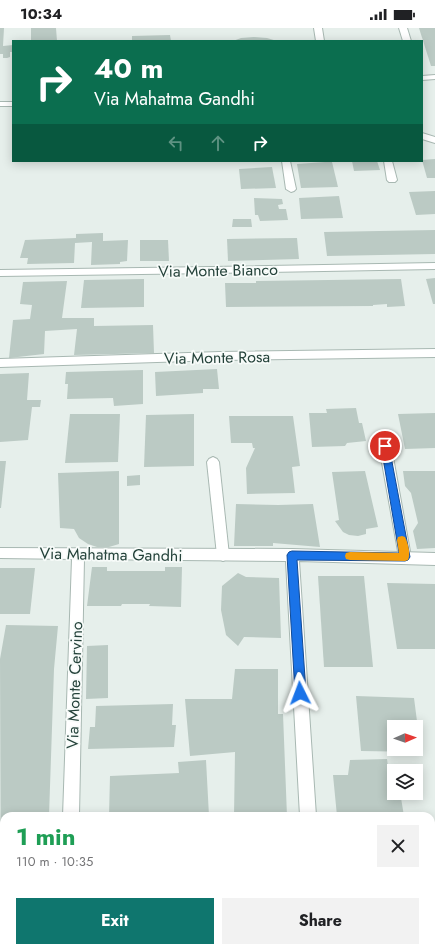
<!DOCTYPE html>
<html lang="en">
<head>
<meta charset="utf-8">
<style>
  :root { --surface:#fff; --page:#f2f2f2; --text:#202124; --muted:#757577; --accent:#0f766e }
  body { margin:0; font-family:Jost,sans-serif; background:var(--page); color:var(--text); height:100vh; display:flex; flex-direction:column; font-size:15px; white-space:nowrap }
  * { box-sizing:border-box; margin:0 }
  p { font-size:13px; color:var(--muted) }
  .icon { flex:none; width:22px; height:22px; fill:none; stroke:currentColor; stroke-width:2; stroke-linecap:round; stroke-linejoin:round }
  .map { position:relative; flex:1; overflow:hidden }
  .sheet { position:absolute; left:0px; top:784px; width:435px; height:140px; display:flex; flex-direction:column; background:var(--surface); border-radius:12px 12px 0 0; box-shadow:0 2px 10px #0003 }
  .sheet>* { flex:none }
  .banner { position:absolute; left:12px; top:12px; width:411px; height:122px; border-radius:0px; box-shadow:0 2px 10px #0003; background:#0b6e4f; color:#fff; overflow:hidden }
  .needle { width:26px; rotate:88deg }
  .fabs { position:absolute; left:387px; top:692px; display:grid; gap:8px }
  .fabs a { display:grid; place-items:center; width:36px; height:36px; border-radius:0px; background:var(--surface); box-shadow:0 2px 10px #0003; font-size:20px }
  .pin { position:absolute; display:grid; place-items:center; width:34px; height:34px; color:#fff; margin:-17px; border:2px solid #fff; border-radius:50%; box-shadow:0 1px 4px #0007 }
  .me { position:absolute; width:44px; margin:-22px; rotate:357deg; stroke-linejoin:round; filter:drop-shadow(0 0 3px #0008) }
  .turn { display:flex; align-items:center; gap:14px; height:84px; padding:0 16px; font-size:18px }
  .turn .icon { width:52px; height:52px; stroke-width:2.5 }
  .turn b { display:block; font-size:28px; line-height:34px }
  .lanes { display:flex; align-items:center; height:38px; padding:0 16px; background:#0003; justify-content:center; gap:20px; direction:ltr }
  .lanes .off { opacity:.35 }
  .round { display:grid; place-items:center; flex:none; width:42px; height:42px; border-radius:0px; background:var(--page) }
  .summary { display:flex; align-items:center; justify-content:space-between; height:68px; padding:0 16px }
  h1 { font-size:24px; font-weight:700; line-height:30px; color:#1e9e55 }
  .cta { display:flex; gap:8px; margin-top:auto; padding:8px 16px }
  .cta a { flex:1; height:46px; border-radius:0px; background:var(--accent); color:#fff; font-size:16px; font-weight:700; line-height:46px; text-align:center }
  .cta a+a { background:var(--page); color:var(--text) }
  .status { display:flex; justify-content:space-between; align-items:center; height:28px; padding:0 20px; background:var(--surface); direction:ltr }
  .status svg { height:11px; fill:currentColor }
  .map>svg:first-child { display:block }
  .building { fill:#bbcac4; fill-rule:evenodd }
  .lines { fill:none; stroke-linecap:round; stroke-linejoin:round }
  .lane-casing { stroke:#a8b8b2; stroke-width:2 }
  .street-casing { stroke:#a8b8b2; stroke-width:2 }
  .lane { fill:#fff; fill-rule:evenodd }
  .street { fill:#fff; fill-rule:evenodd }
  .route { fill:#1a73e8; stroke:#114b97 }
  .slow { fill:#f59e0b }
  .labels { text-anchor:middle; stroke-width:3.5; stroke-linejoin:round; paint-order:stroke }
  .street-label { font-size:16px; fill:#24423a; stroke:#f7fbf9 }
</style>
</head>
<body>
<div class="status"><b>10:34</b><svg viewBox="0 0 49 12"><path d="M0 12V9h3v3zM5 12V6h3v6zM10 12V3h3v9zM15 12V0h3v12zM26 1h20v11H26zM47 4h2v5h-2z"/></svg></div>
<div class="map">
<svg width="435" height="924" viewBox="0 0 435 924">
  <rect width="100%" height="100%" fill="#e6efeb"/>
  <g class="building">
    <path d="M0,0H4L3,18L13,17V24H10V29L7,30H3V26H0Z"/>
    <path d="M31,0H56L57,13H31Z"/>
    <path d="M419,0H435V38H431Z"/>
    <path d="M170,7L171,13H132V8Z"/>
    <path d="M254,9L267,10L277,13H233L241,10Z"/>
    <path d="M435,131V150H427L422,132Z"/>
    <path d="M352,133H377L380,142L354,143Z"/>
    <path d="M325,134H332L338,159L301,160L297,136Z"/>
    <path d="M272,139L276,160L241,161L239,141Z"/>
    <path d="M435,163V186L416,187L409,164Z"/>
    <path d="M339,168L343,190L301,191L299,170Z"/>
    <path d="M254,170L282,171L283,176L278,177L279,181H286L288,192L260,193L258,187H255Z"/>
    <path d="M233,191H251L252,199H232Z"/>
    <path d="M435,202V226L327,228L324,204Z"/>
    <path d="M103,205V213L128,212L127,233L120,234V236L91,237L92,214L75,215L74,235L27,236L28,230H20L25,212L76,210V206Z"/>
    <path d="M297,210L299,231L228,233L227,211Z"/>
    <path d="M140,212H168L169,233H140Z"/>
    <path d="M435,250V276H433L426,251Z"/>
    <path d="M144,251V279L81,280L84,252Z"/>
    <path d="M401,251L405,278L387,279V276L373,277V278L226,279L225,255H256V253Z"/>
    <path d="M67,253L62,290H94V298L153,297L154,325L74,327L77,301L45,303L44,326L9,330L13,292L30,291L32,277L20,276L23,254Z"/>
    <path d="M217,341L219,361H203V365L156,368L155,344Z"/>
    <path d="M143,342V376L114,378L113,370L67,371L68,356H65L66,344Z"/>
    <path d="M29,345L27,372H41L40,379H32L28,412L0,414V346Z"/>
    <path d="M356,380L359,395H362L366,413L347,415L345,418L312,419L309,385H327L326,381Z"/>
    <path d="M435,385V420L405,421L398,386Z"/>
    <path d="M70,386H120L118,434L65,435Z"/>
    <path d="M194,386V438L144,439L146,387Z"/>
    <path d="M229,388H293L300,438L292,439L295,465L247,466L246,440L255,420H253L252,415H231Z"/>
    <path d="M0,433H6L1,480H0Z"/>
    <path d="M119,443V516L109,519H97L88,516L79,510L74,501L60,500L58,445Z"/>
    <path d="M365,443L378,499L366,501V506L358,508L349,507L343,504L335,493L339,492L332,444Z"/>
    <path d="M403,443H435V520L417,521L413,503L418,495L411,465L405,458Z"/>
    <path d="M140,447V457L127,458V448Z"/>
    <path d="M236,476L278,477L313,476L320,519L273,515V518H234Z"/>
    <path d="M92,539H107V543H165V539H182L181,579L149,578L150,576H122L121,578H87Z"/>
    <path d="M0,540H35L30,586H0Z"/>
    <path d="M238,545L246,549L279,550L281,610L244,609L238,618L226,607L221,582L222,558Z"/>
    <path d="M318,548H364L373,639H324Z"/>
    <path d="M387,555L435,556V621H397Z"/>
    <path d="M6,597L58,598L54,641L49,788H4V855L1,891L0,631Z"/>
    <path d="M108,617V670L86,671L87,618Z"/>
    <path d="M235,641H278V686H283L287,788H234L235,724L190,728L185,671H232Z"/>
    <path d="M356,668L414,670L421,724L361,723ZM394,699H416V721H394Z"/>
    <path d="M173,676L172,697H176L174,719L88,721L90,699H95L96,678Z"/>
    <path d="M387,731L392,770H401L404,788H337L333,747H348L350,732Z"/>
    <path d="M206,732L209,788H109L110,748L179,745L178,734Z"/>
    <rect x="431" y="829" width="4" height="47"/>
  </g>
  <g class="lines">
    <g class="lane-casing">
      <g id="lane">
        <path d="M282,133H290L296,161L294,163L291,164L286,161Z"/>
        <path d="M384,133H392L397,152L395,154H389L387,152Z"/>
        <path d="M435,235V241L212,245L207,242L212,239Z"/>
        <path d="M435,321V329L220,332L216,331L215,328L216,325L220,324Z"/>
        <path d="M385,413L389,415L391,418L411,529L409,533L405,535L401,533L399,529L379,418L381,415Z"/>
        <path d="M213,429L217,431L219,434L229,527L227,531L223,533L219,531L217,527L207,434L209,431Z"/>
      </g>
    </g>
    <g class="street-casing">
      <g id="street">
        <path d="M314,0H322L324,13H316Z"/>
        <path d="M399,0H407L411,13H403Z"/>
        <path d="M435,47V51L422,52V48Z"/>
        <rect x="0" y="74" width="13" height="4"/>
        <path d="M422,105L435,109V115L422,111Z"/>
        <path d="M212,239L217,242L212,245L0,248V242Z"/>
        <path d="M220,324L224,325L225,328L224,331L220,332L0,339V331Z"/>
        <path d="M0,520L292,521L435,525V537L299,533L316,788H300L286,533L84,531L79,788H63L72,531L0,530Z"/>
      </g>
    </g>
    <use href="#lane" class="lane"/>
    <use href="#street" class="street"/>
  </g>
  <path class="route" d="M385,414L389,418L410,529L408,532L405,533L297,532L306,665L304,669L300,670L297,669L295,665L287,527L289,524L292,523L399,525L381,418Z"/>
  <path class="slow" d="M402,508L405,509C408,515 411,526 408,532L405,533L350,532L346,531L345,528L346,525L350,524L399,525L397,512L398,509Z"/>
  <g class="labels">
    <g class="street-label">
      <text transform="translate(218 242) rotate(-1)" y="6">Via Monte Bianco</text>
      <text transform="translate(217 329) rotate(-1)" y="6">Via Monte Rosa</text>
      <text transform="translate(111 526) rotate(1)" y="6">Via Mahatma Gandhi</text>
      <text transform="translate(74 657) rotate(-88)" y="6">Via Monte Cervino</text>
    </g>
  </g>
</svg>
<div class="fabs">
<a><svg class="needle" viewBox="-14 -14 28 28"><path d="M0-13l5 13h-10z" fill="#e53935"/><path d="M0 13l5-13h-10z" fill="#757577"/></svg></a>
<a><svg class="icon" aria-label="layers" viewBox="0 0 24 24"><path d="M12 4l9 5-9 5-9-5zM3 14l9 5 9-5"/></svg></a>
</div>
<div class="pin" style="left:385px;top:418px;background:#d93025"><svg class="icon" aria-label="arrive" viewBox="0 0 24 24"><path d="M6 21V4h12l-3 4 3 4H6"/></svg></div>
<svg class="me" style="left:300px;top:665px" viewBox="-20 -20 40 40"><path d="M0-17L14 15 0 8-14 15z" fill="#1a73e8" stroke="#fff" stroke-width="4"/></svg>
<div class="banner">
<div class="turn"><svg class="icon" aria-label="right" viewBox="0 0 24 24"><path d="M7 20v-9h11M14 6l5 5-5 5"/></svg><div><b>40 m</b>Via Mahatma Gandhi</div></div>
<div class="lanes"><svg class="icon off" aria-label="left" viewBox="0 0 24 24"><path d="M17 20v-9H6M10 6l-5 5 5 5"/></svg><svg class="icon off" aria-label="ahead" viewBox="0 0 24 24"><path d="M12 20V5M6 11l6-6 6 6"/></svg><svg class="icon" aria-label="right" viewBox="0 0 24 24"><path d="M7 20v-9h11M14 6l5 5-5 5"/></svg></div>
</div>
<section class="sheet">
<div class="summary"><div><h1>1 min</h1><p>110 m · 10:35</p></div><a class="round"><svg class="icon" aria-label="close" viewBox="0 0 24 24"><path d="M6 6l12 12M18 6L6 18"/></svg></a></div>
<div class="cta"><a>Exit</a><a>Share</a></div>
</section>
</div>
</body>
</html>
